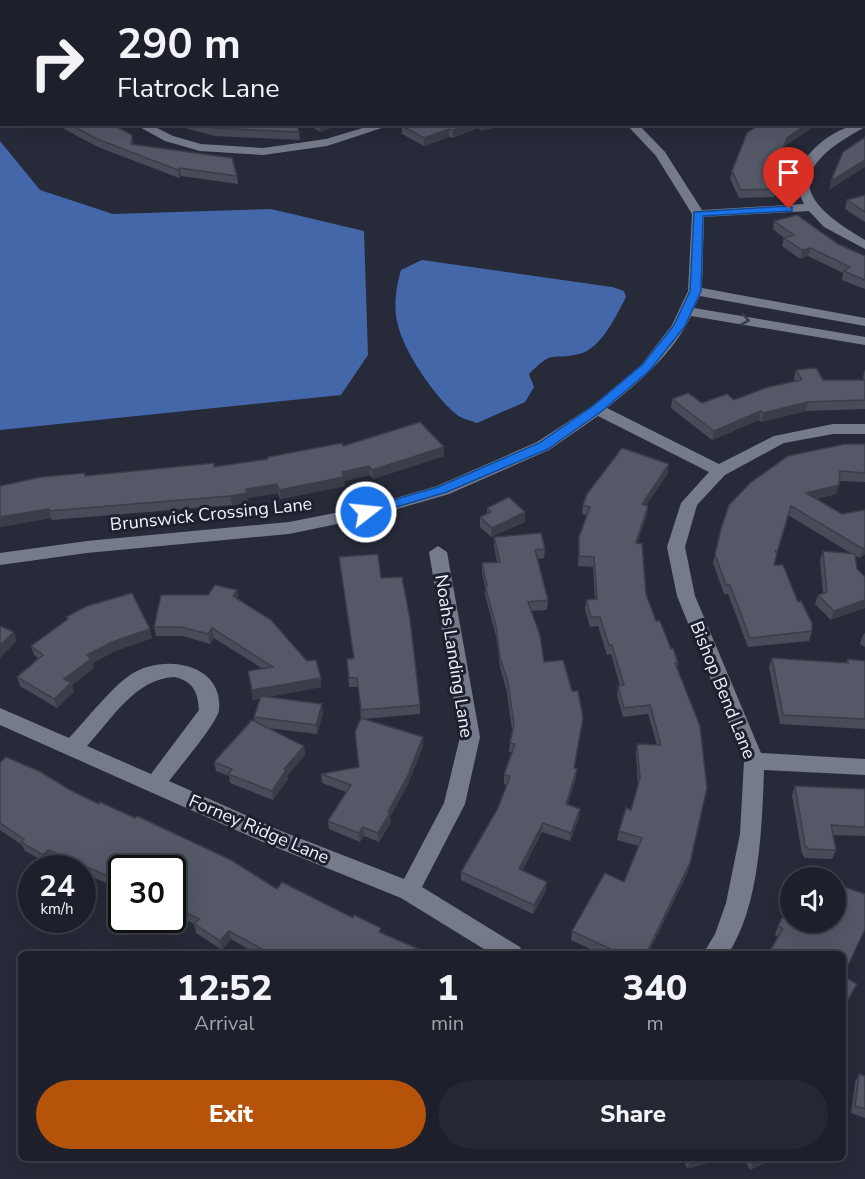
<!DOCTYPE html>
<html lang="en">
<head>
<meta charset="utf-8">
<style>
  :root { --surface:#1d202a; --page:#252832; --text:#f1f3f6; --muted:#a0a3a8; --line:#3b3e47; --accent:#b45309 }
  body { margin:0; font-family:"Nunito Sans",sans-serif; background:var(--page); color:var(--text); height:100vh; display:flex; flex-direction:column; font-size:22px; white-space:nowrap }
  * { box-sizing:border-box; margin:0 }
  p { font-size:20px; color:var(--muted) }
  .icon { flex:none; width:33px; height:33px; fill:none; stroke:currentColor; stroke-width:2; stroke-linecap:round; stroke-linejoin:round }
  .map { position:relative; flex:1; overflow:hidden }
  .sheet { position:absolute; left:18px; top:951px; width:828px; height:210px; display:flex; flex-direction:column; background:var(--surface); border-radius:9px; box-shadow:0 6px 24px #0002,0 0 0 2px var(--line) }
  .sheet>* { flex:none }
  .banner { position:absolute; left:0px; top:0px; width:866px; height:126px; box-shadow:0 6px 24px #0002,0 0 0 2px var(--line); background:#1d202a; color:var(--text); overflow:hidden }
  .controls { position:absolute; left:780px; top:867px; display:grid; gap:12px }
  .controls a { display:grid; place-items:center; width:66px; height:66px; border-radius:50%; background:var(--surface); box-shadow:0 6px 24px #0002,0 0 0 2px var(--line); font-size:30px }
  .speed { position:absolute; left:18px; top:855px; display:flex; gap:12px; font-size:30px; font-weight:700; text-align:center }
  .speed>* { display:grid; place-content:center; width:78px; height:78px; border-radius:50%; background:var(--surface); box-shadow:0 6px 24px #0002,0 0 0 2px var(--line); line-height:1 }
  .speed small { font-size:15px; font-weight:400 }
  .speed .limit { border:3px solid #111; border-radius:9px; background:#fff; color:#111 }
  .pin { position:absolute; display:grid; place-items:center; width:51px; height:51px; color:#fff; margin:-62px -26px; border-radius:50% 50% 50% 0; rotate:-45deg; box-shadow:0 0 6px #0007 }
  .pin .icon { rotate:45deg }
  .me { position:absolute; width:66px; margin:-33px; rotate:74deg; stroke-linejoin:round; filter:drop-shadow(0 0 4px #0008) }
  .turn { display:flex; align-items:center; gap:21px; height:126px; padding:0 18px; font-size:27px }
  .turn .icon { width:78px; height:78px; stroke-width:2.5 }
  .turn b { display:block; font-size:42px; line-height:51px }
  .eta { display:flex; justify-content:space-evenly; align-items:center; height:102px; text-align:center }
  .eta b { font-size:36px; font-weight:800; line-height:42px }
  .action { display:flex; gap:12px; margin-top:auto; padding:12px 18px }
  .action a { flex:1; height:69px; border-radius:36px; background:var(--accent); color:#fff; font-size:24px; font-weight:800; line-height:69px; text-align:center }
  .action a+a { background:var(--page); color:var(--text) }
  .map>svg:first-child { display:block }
  .water { fill:#4367a9 }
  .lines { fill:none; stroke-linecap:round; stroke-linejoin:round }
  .lane { fill:#767b8b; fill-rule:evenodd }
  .street { fill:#767b8b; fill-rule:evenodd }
  .wall { fill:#484c59 }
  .shaded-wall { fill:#3b3e48 }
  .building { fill:#545867; stroke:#3b3e48; stroke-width:1.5 }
  .oneway { stroke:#383c4a }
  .route { fill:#1a73e8; stroke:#114b97; stroke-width:1.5 }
  .labels { text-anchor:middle; stroke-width:6; stroke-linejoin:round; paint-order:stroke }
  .street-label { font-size:18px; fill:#eff2fb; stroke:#1d212e }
</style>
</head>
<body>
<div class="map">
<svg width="865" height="1179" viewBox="0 0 865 1179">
  <rect width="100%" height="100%" fill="#272a38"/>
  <g class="water">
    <path d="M0,141L40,190L113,214L271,209L364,231L368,355L341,395L0,430Z"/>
    <path d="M422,260L612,287L624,291L626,297C616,316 601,349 579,354C550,361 555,348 529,374L534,387L525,402L477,423C470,420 461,419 456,414C435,397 404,352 398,325C393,308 396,287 401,270Z"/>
  </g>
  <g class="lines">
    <path class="lane" d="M865,8V12L864,13V9Z"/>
    <g class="street">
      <path d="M287,0H305L306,2H288Z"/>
      <path d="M808,0H821L822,2H809Z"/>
      <rect x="864" y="11" width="1" height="6"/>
      <path d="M865,121V127C789,168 792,198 865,240V249L824,227L809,211L704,217L702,288L865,318V326L700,296L694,308L865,337V345L691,316C673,354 639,382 607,408L719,464L774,436L833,424H865V434H833L784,443L725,475L697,505L685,547L695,596L761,753L865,759V775L764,770C762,826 760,906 728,954H703L715,934L726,903L740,834L744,761L677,596L667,547L681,503L709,472L598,416L549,450L449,494L366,518L289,534L87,553L0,565V553L87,541L289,522L365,507L437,486L537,442L592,406L641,365L672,325L688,291L692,214L656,156L626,124H638L665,152L702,210L804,204C800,195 796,186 798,177C802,151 839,124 864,124Z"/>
      <path d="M134,124H149L173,136L201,144L263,148L326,139L376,124H394L327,146L263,155L200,151L165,141Z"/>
      <path d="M438,546L447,552L480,737L465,804L422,887L520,947L524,954H492L401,898L265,843L0,725V708L69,738C86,720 111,688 130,675C161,653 224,662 219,710C218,722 178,769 169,781L281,831L404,879L444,803L460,737L429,552ZM174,677C193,681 198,692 199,710L151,774L87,746C112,719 135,679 174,677Z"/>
    </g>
  </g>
  <g class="wall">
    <path d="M53,0H107L110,2H57Z"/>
    <path d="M378,0H781L783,2H383Z"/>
    <path d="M60,124H112L132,135L133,144L237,176L238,184L181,176L179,178L98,147L66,130Z"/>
    <path d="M175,124H297L299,132L300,140L215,136L177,126Z"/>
    <path d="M308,124H342L320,132Z"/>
    <path d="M407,124H505L482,131L478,128L453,138L449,137L424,146L402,134V126Z"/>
    <path d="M810,129L785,146L775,171V189L774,197L739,198L730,179L732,171Z"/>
    <path d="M865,195V222L845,209L847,200Z"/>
    <path d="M774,221L838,244L865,256V289L842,280L843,273L808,256L800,259L782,246L784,238L773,229Z"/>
    <path d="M865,369V409L806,411L761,422L759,420L712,440L671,408L672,399L702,403L734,400L795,382L794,379L796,370L823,380H864L863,377Z"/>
    <path d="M865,444V482L839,481L836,494L817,499L842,514L865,510V554L860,558L856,556L831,620L815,604L818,595L823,593L820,560L823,551L852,554L788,515L774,565L798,602L812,631L809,641L748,647L728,594H724L713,563L721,529Z"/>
    <path d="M343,446L444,447V456L373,479L370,475L344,481L345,486L280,499L278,493L248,498V503L232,505L52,520L51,518L0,527L86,476L214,463V467L268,459Z"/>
    <path d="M668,473L646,505L647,515L637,543L646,594L656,621L678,663L677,668L688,872L648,954H601L571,940L572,931L624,882L639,846L617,840L619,831L631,810L638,785L636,753L637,744L657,745L648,714L623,717L617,695L618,686H620L611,654L607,655L598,626L590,627L585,609L586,600L595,599L593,567L578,566L579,537L587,515L582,514L583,505Z"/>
    <path d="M487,508L525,522L491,537L480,527V517L487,514Z"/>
    <path d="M494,537L545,549L544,558L538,559L548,600L547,610L531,611L544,662L574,768L576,778L567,805L579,818L570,841L542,832L522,871L546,891L533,914L461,880V872L498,808L507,785L504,784V775L512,752H509L510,743L512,730L507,692L500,667L496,636L485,595V587L482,572V563L497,562L494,546Z"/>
    <path d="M339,557L381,578L420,705V714L363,719L423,746L408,784L390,817L391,822L379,842L364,836L360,842L329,829L328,821L346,792L322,783L321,774L359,767L361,718L358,687H349L347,659L354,658Z"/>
    <path d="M239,599L321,687L267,697L323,713L317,734L267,728L304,746L305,755L287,776L288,779L273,800L230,783L229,776L216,771L214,762L255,722L254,717L260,698L253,700L248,671L263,669L214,638L210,644L183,636H156L154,627Z"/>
    <path d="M66,617L152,638L115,651L93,663L94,668L72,685L74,692L57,708L20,686L17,677L38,658L34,655L31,646L67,620Z"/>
    <path d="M865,633V647L860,644L863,635Z"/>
    <path d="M772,658L846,663L848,659L865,661V729L780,724L769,667Z"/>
    <path d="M0,762L70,790L277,889L382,933L421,954H257L231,939L222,950L196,933L194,924L172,913V868H122L121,890L82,872V868H74L51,858L47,863L25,851L22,845L0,830Z"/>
    <path d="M795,786L865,789V836L833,835L836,850L832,859L805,858L802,854L792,795Z"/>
    <path d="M790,882V922H836V884L865,894V929L843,976L857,984L843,1010V954H768L778,937L775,935L778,926L789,905L785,903Z"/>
    <path d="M859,1074L865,1076V1118L851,1113L855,1082Z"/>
    <path d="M683,1158H724L687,1169Z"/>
    <path d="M743,1158H775L750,1170Z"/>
  </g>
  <g class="shaded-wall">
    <path d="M247,0H257L255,2H246Z"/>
    <path d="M319,124H342L320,132Z"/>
    <path d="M468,124H478V128L453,138V130Z"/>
    <path d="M483,124H505L482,131Z"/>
    <path d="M807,124H819L810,129L785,146L773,176L775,168L787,138Z"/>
    <path d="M449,129V137L424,146V138Z"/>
    <path d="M865,160V167L829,190L831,181Z"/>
    <path d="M180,168L181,176L179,178L178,170Z"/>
    <path d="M811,248L808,256L800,259L802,250Z"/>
    <path d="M808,402L806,411L761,422L763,413Z"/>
    <path d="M761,411L759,420L712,440L714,431Z"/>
    <path d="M444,447V456L373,479L372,470Z"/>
    <path d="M669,464L668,473L640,514L642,504Z"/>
    <path d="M369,466L370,475L344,481L345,486L280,499L279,490Z"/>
    <path d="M277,484L278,493L248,498V503L232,505L230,496L246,489Z"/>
    <path d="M839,485L836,494L804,502L806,493Z"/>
    <path d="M648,506L647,515L634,552L636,543Z"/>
    <path d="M49,509L51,518L0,527V517Z"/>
    <path d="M525,512V522L491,537L492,528Z"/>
    <path d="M865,547V554L860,558L863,549Z"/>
    <path d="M237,590L239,599L233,596Z"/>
    <path d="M865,600V608L831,620L834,611Z"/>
    <path d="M212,628L214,638L210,644L208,634Z"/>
    <path d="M150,629L152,638L115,651L93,663L94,668L72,685L74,692L57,708L54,699L64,679L87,655L112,642Z"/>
    <path d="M14,632L17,641L0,658V645Z"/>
    <path d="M321,678V687L253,700L252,690Z"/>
    <path d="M322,704L323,713L317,734L316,725Z"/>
    <path d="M423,737V746L408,784L390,817L391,822L379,842L378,833Z"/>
    <path d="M304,746L305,755L287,776L288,779L273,800L272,791L284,769Z"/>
    <path d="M577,769L576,778L565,813L566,804Z"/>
    <path d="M580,809L579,818L570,841L571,833Z"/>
    <path d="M543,823L542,832L518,878L519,869Z"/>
    <path d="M363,827L364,836L360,842L359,833Z"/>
    <path d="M48,850L51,858L47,863L43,855Z"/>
    <path d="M690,863L688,872L648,954H646Z"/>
    <path d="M122,878L121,890L119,881Z"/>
    <path d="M547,882L546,891L533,914L534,905Z"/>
    <path d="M229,931L231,939L222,950L220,941Z"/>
    <path d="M696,1158H724L687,1169L691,1159Z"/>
    <path d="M760,1158H775L750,1170L754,1161Z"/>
  </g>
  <g class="building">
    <path d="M69,0H107L110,2H71Z"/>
    <path d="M222,0H247L246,2H220Z"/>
    <path d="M415,0H781L783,2H421Z"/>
    <path d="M0,3L2,4V22H0Z"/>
    <path d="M865,69V96H864V70Z"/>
    <path d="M69,124H112L132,135L131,144L232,158L237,176L180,168L178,170L97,139Z"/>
    <path d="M201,124H297L299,132L214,128Z"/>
    <path d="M407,124H468L453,130L449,129L424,138L402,126Z"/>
    <path d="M760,124H807L787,138L775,168V189L741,190L732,171L747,133Z"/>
    <path d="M865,137V160L831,181L843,152Z"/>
    <path d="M865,195V212L847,200Z"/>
    <path d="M797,215L838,244L865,256V280L844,271L850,267L811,248L802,250L784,238L794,235L774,221Z"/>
    <path d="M816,368L823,380H865V400L808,402L763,413L761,411L714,431L672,399L688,393L702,403L727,394L734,400L768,387L802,380L796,370Z"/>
    <path d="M420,422L444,447L372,470L369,466L342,472L344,477L279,490L277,484L246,489L247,493L230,496L49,511V509L0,517V486L41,477L85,473V476L214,463V467L268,459V457L342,443L343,446Z"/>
    <path d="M845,444H865V473L840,471L839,485L806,493L842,514L865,510V547L863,549L791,506L777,552L775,550L777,554L774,565H783L798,602L801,601L812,623V631L750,638L730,585H726L715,554L721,529L729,505L750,483L788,456Z"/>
    <path d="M622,448L669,464L642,504L648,506L636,543L642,544L646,594L656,621H660L671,649L673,648L678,663H675L700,726L707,788L690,863L646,954H621L572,931L605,873L624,882L642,838L619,831L626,808L631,810L640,778L637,744L661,745L650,705L624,708L618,686L624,685L612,645H609L600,617H591L586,600L597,599L594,557L579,556V537L590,507L583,505L587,494Z"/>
    <path d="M509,497L525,512L492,528L480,517L491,512L487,508Z"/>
    <path d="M541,533L545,549L535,550L548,600L528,602L540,635L544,662L563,660L572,691H578L583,718L574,768L577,769L566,804L580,809L571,833L543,823L519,869L547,882L534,905L461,872L498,808L510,776L504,775L515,744L510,743L514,725L508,682L500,658L496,626L485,586H487L482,563L500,562L494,537Z"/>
    <path d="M823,551L855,554L857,569L865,577V600L834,611L818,595L827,592Z"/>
    <path d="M378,554L381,578L402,577L410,619L420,705L361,710L357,678H349L347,659L354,658L339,557Z"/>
    <path d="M215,585L237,590L233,596L271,620L307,661L316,660L321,678L252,690L248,671L273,667L212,628L208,634L181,627H154L161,595H208Z"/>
    <path d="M132,593L150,629L112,642L87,655L91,659L64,679L71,683L54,699L17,677L43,655L31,646L68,619L66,617L87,606Z"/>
    <path d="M0,626L14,632L0,645Z"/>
    <path d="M772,658L848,663V659L865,661V719L783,715Z"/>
    <path d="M261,696L322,704L316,725L254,717Z"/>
    <path d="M361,718L423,737L408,775L388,812L390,813L378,833L363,827L359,833L328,821L351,785L321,774L359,767L355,732Z"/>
    <path d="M252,720L304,746L284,769L286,770L272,791L228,774L232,769L214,762Z"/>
    <path d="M6,757L41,772L70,790L99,804L100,802L135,818L137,816L231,860L277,889L282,882L353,918L354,915L381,928L379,932L421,950L419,954H271L229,931L220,941L194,924L199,919L172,906V892L175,889L172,888V868H122V878L119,881L48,850L43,855L21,842L24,839L0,823V762H1Z"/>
    <path d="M795,786L865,789V827L831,825L836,850L809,849L805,845Z"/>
    <path d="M836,884L865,894V929L843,976L857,984L843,1008V954H768L783,929L778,926L790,903V922H836Z"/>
    <path d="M790,885V896L788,895Z"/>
    <path d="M859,1074L865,1076V1109L855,1106Z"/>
  </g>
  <defs><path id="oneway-chevron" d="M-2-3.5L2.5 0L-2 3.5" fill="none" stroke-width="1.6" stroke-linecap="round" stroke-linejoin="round" transform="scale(1.5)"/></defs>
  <use class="oneway" href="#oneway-chevron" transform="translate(745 320) rotate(10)"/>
  <path class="route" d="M789,206L792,207V211L703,216L701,291L685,326L650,370L602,411L548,449L447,492L366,516L362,515V509L438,487L539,443L593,406L642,365L674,325L690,291L694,212Z"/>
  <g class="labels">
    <g class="street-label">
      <text transform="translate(211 514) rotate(-6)" y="6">Brunswick Crossing Lane</text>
      <text transform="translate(454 656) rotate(81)" y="6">Noahs Landing Lane</text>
      <text transform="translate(723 690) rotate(68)" y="6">Bishop Bend Lane</text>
      <text transform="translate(259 829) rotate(23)" y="6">Forney Ridge Lane</text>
    </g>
  </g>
</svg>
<div class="controls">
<a><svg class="icon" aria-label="sound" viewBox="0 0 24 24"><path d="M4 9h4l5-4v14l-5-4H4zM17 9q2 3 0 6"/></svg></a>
</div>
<div class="speed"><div>24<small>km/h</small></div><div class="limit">30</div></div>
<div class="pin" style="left:789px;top:209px;background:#d93025"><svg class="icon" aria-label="arrive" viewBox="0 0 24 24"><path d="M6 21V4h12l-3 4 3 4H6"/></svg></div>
<svg class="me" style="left:366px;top:512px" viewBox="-20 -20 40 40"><circle r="17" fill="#1a73e8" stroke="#fff" stroke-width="3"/><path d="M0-11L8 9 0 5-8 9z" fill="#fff"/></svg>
<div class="banner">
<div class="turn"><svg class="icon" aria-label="right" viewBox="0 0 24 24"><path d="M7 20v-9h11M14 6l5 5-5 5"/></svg><div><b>290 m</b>Flatrock Lane</div></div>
</div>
<section class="sheet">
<div class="eta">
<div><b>12:52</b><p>Arrival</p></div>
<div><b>1</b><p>min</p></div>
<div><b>340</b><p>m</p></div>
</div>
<div class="action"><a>Exit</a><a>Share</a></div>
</section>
</div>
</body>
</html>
